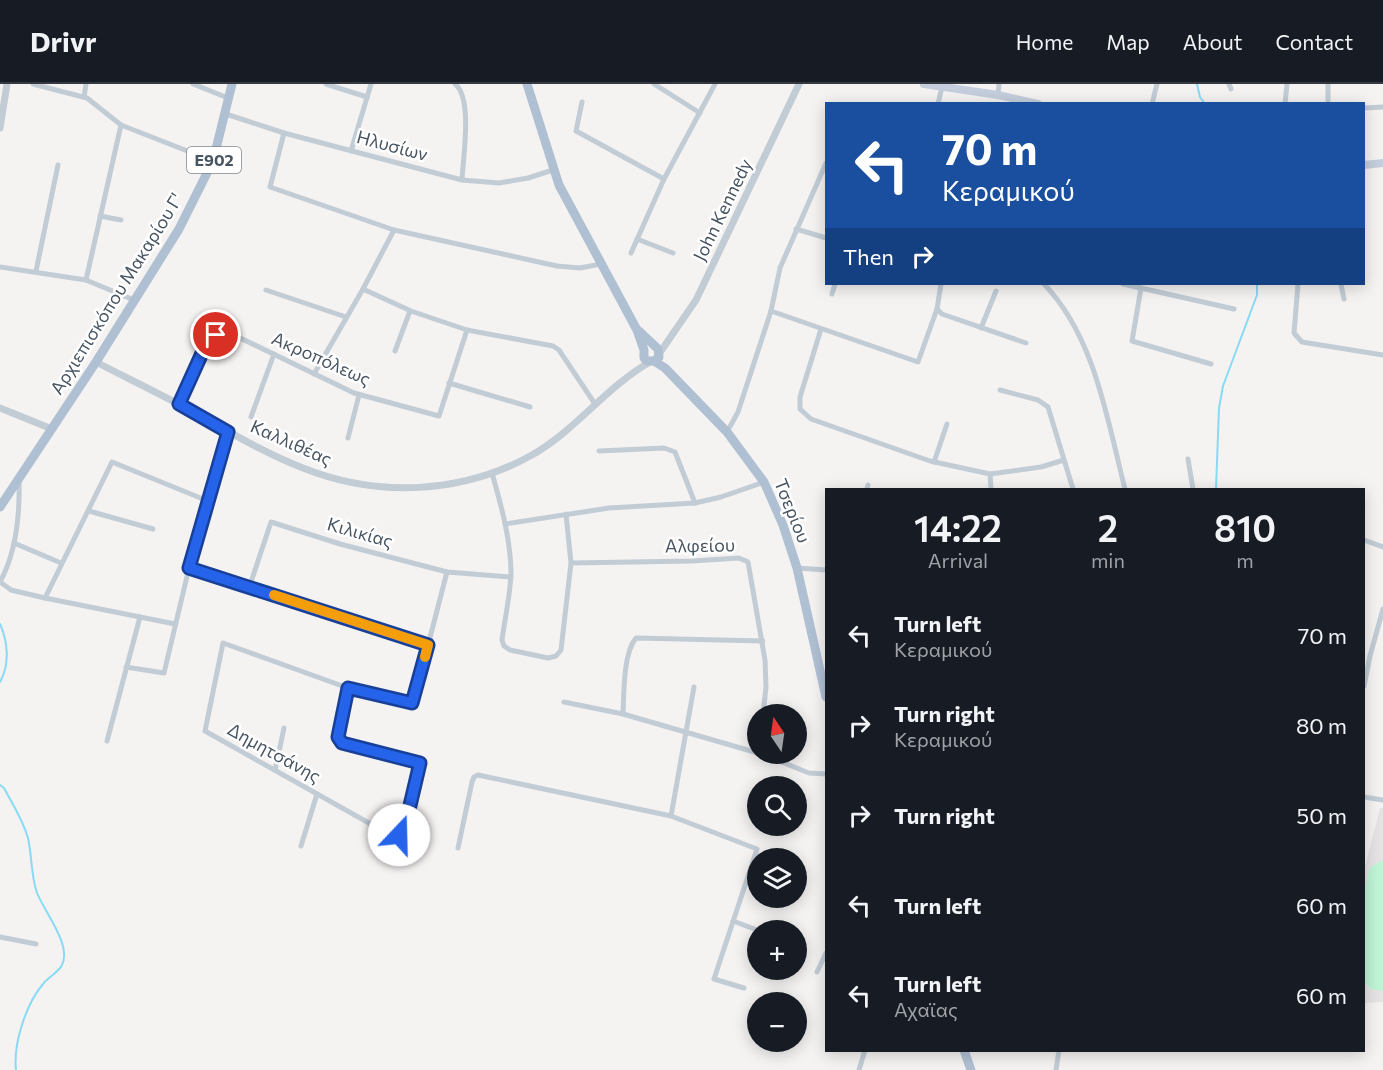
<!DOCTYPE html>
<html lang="en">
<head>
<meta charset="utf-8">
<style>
  :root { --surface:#171b24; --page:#242831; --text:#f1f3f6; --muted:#9ea1a6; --line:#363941 }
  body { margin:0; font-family:Commissioner,sans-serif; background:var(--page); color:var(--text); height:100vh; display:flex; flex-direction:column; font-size:22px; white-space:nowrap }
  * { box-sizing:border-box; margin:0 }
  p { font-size:20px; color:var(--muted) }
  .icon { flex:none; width:33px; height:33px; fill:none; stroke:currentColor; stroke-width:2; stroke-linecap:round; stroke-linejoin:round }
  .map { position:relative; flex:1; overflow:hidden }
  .drawer { position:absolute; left:825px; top:404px; width:540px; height:564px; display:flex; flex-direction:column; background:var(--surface); border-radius:0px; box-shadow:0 3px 15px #0003 }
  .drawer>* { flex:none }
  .top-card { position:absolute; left:825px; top:18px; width:540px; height:183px; border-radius:0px; box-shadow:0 3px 15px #0003; background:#1a4fa0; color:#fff; overflow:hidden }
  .needle { width:39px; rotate:347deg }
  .controls { position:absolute; left:747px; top:620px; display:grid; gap:12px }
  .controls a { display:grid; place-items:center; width:60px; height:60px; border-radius:50%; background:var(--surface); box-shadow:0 3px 15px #0003; font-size:30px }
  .pin { position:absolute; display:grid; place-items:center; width:51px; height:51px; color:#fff; margin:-26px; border:3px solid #fff; border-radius:50%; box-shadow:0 2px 6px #0007 }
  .me { position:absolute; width:66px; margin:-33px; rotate:21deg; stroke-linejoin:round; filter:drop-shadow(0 0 4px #0008) }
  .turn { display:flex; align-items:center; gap:21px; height:126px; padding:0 18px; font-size:27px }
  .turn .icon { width:78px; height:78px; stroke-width:2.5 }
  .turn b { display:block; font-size:42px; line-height:51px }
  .then { display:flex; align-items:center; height:57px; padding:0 18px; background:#0003; gap:12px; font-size:22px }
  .eta { display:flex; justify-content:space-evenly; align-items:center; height:102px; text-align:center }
  .eta b { font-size:36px; font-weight:600; line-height:42px }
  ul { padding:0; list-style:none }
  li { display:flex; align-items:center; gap:18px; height:90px; padding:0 18px }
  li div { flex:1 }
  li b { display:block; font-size:22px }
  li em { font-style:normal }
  header { display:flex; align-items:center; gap:36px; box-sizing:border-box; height:84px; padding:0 30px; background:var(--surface); border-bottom:2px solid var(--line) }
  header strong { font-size:28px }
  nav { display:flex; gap:33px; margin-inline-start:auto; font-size:21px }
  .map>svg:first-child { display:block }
  .education { fill:#e6e3e4 }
  .garden { fill:#bff4d6 }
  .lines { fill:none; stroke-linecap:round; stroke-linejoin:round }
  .stream { stroke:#88daf5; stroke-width:2 }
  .minor { stroke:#c2ccd5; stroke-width:5 }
  .tertiary { stroke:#c2ccd5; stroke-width:7 }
  .secondary { stroke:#c4cedc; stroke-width:8 }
  .primary { stroke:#b0c0d3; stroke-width:9 }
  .route-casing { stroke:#184099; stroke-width:15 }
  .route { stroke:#2563eb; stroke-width:10 }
  .slow { stroke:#f59e0b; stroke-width:10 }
  .labels { text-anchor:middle; stroke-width:5; stroke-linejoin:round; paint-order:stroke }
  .shield { fill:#fff; stroke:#7f8891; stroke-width:1.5 }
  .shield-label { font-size:16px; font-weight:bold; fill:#485562 }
  .street-label { font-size:18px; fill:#485562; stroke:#fff }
</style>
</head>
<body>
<header>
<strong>Drivr</strong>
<nav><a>Home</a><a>Map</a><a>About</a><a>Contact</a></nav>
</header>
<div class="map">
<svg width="1383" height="986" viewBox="0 0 1383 986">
  <rect width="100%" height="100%" fill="#f5f2f2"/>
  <path class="education" d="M1380,724H1383V918L1365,919L1364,916V786Z"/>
  <path class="garden" d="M1383,776V907L1371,905L1364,898V808L1370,783Z"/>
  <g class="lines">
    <g class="stream">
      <path d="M1197,0L1200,13L1205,20"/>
      <path d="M1216,405L1219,324L1223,302L1257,211V200"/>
      <path d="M0,540C8,558 10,580 0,598"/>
      <path d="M0,701L4,704C13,721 23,736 28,754C32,772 31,792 37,809C44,827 72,861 62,881C59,888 48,893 43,900C26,920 13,960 16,986"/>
    </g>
    <g class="minor">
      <path d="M33,0L87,14L121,41L213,77"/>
      <path d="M193,0L228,14"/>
      <path d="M326,0L367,13"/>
      <path d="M455,0C473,14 463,74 462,96"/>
      <path d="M654,0L700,29"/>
      <path d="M1229,0L1231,5"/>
      <path d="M998,11L999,0"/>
      <path d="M84,13L86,0"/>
      <path d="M582,18L576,47L664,95"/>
      <path d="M938,20L942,3"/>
      <path d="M1152,20L1157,0"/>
      <path d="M1285,20L1287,0"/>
      <path d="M1328,20V0"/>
      <path d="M1364,24L1383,23"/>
      <path d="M226,30L284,49L462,96L499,99L528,94L553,86"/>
      <path d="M284,49L270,103L394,146L557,182L580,184L601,180"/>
      <path d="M351,67L371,0"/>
      <path d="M100,132L121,136"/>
      <path d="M796,145L826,154"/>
      <path d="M637,155L673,169"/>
      <path d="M631,169L664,95L715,0"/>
      <path d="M0,183L86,196L134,216"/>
      <path d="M36,187L58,81"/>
      <path d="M86,196L121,41"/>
      <path d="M1044,200C1095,253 1107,335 1125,405"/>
      <path d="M1123,200L1234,225"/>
      <path d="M1298,200L1294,249L1302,258L1383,271"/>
      <path d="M1341,200L1344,215"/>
      <path d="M1141,204L1132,257L1211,280"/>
      <path d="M363,205L411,227L467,246L553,262L559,266L595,320"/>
      <path d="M266,206L346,233"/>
      <path d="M832,210L835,200"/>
      <path d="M937,225L942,230L1026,259"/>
      <path d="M771,227L918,278L937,225L941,200"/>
      <path d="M981,244L996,207"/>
      <path d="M821,245L800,313V325L811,335L930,377L990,390L1041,383L1064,376"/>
      <path d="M395,267L410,227"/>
      <path d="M314,290L363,205L394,146"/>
      <path d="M449,299L530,323"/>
      <path d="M1000,306L1038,316L1048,323L1073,405"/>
      <path d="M179,320L208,257C216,251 222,249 232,250L354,309L439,332L467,246"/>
      <path d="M251,333L274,270"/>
      <path d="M727,348L738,328L771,227L780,184L826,79"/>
      <path d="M348,354L359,311"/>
      <path d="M599,367L664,364L675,368L695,419"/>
      <path d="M1188,375L1193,405"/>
      <path d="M934,378L947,340"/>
      <path d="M492,389C501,421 511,456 511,490C510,512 505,534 502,556L504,562L510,566L548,574L556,572L561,566L571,479L566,430"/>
      <path d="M990,390L991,405"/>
      <path d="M867,405L868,401"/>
      <path d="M89,427L153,445"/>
      <path d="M505,440L609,424L695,419L721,413L764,398"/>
      <path d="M1364,456L1383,463"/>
      <path d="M14,459L61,479"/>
      <path d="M571,479L692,477L739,474L748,478L765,576L766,603L763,630"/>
      <path d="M189,484L428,561"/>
      <path d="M797,484L826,486"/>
      <path d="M0,498L11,506L45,514L175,540"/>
      <path d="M0,498C17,467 20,430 19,395"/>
      <path d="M249,504L271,438L340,460L447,488L511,493"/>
      <path d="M45,514L112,378L208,417"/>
      <path d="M126,583L164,589L189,484L228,348"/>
      <path d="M1364,602L1370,572L1383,525"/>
      <path d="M348,604L338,653L342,659L420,679L404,747L399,751L392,752L205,647L223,559L348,604L413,619L447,488"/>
      <path d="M564,618L623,630L758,669"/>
      <path d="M623,630C624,610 623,569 636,554L763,557"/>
      <path d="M107,657L140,533"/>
      <path d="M759,669L809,689L826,690"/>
      <path d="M275,686L284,644"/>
      <path d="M1364,713L1383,716"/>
      <path d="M671,732L694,603"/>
      <path d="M301,762L317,710"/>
      <path d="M458,764L472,698L474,693L478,691L671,732L757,765L714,895L744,904"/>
      <path d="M733,837L757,846"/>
      <path d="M0,853L36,860"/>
      <path d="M817,888L826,869"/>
      <path d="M859,986L865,966"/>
      <path d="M1056,986L1059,966"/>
    </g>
    <g class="tertiary">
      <path d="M0,44L7,0"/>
      <path d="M659,270L696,216L799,0"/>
      <path d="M96,278C125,293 154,307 182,322C222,343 261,368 303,384C378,414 462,410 532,371C576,346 606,303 650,278"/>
      <path d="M0,324L52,345"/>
    </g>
    <g class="secondary">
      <path d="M924,0L998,11L1038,20"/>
      <path d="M1364,81L1383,79"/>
    </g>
    <g class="primary">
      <path d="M527,0L559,101L637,246L644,266V274L647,277H654L665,284L727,348L764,398L783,441L797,484L826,613"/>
      <path d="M639,247L658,265L659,273L654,277"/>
      <path d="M0,423L96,278L179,145L213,77L232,0"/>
      <path d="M964,966L971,986"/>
    </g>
  </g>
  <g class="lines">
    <g class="route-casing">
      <path id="route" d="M216,251L208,256L179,320L228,348L189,484L428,561L412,619L348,604L338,653L342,659L420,679L404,747L399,751"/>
    </g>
    <use href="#route" class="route"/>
    <path class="slow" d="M274,511L428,561L425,573"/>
  </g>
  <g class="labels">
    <rect class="shield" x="187" y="63" width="54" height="26" rx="4.5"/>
    <g class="shield-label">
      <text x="214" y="82">E902</text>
    </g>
    <g class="street-label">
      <text transform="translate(392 62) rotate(15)" y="6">Ηλυσίων</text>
      <text transform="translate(723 126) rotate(-64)" y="6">John Kennedy</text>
      <text transform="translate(117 210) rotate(-58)" y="6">Αρχιεπισκόπου Μακαρίου Γ'</text>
      <text transform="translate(321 275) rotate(24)" y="6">Ακροπόλεως</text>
      <text transform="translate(291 359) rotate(24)" y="6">Καλλιθέας</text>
      <text transform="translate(792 427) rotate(68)" y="6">Τσερίου</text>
      <text transform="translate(360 449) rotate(16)" y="6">Κιλικίας</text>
      <text transform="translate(700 462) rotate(-1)" y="6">Αλφείου</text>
      <text transform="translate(274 669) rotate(29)" y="6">Δημητσάνης</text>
    </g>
  </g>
</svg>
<div class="controls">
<a><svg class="needle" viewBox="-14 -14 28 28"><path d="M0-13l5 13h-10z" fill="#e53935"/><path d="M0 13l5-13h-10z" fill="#9ea1a6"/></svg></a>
<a><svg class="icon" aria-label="search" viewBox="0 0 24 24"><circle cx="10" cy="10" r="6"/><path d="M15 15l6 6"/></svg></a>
<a><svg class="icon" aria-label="layers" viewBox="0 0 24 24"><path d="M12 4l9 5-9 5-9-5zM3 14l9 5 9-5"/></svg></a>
<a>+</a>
<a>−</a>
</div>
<div class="pin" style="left:216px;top:251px;background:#d93025"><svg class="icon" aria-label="arrive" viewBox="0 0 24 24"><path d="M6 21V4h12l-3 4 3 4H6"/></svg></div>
<svg class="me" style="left:399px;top:751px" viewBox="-20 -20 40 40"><circle r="19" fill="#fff"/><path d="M0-13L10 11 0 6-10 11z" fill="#2563eb"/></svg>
<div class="top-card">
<div class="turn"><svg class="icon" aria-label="left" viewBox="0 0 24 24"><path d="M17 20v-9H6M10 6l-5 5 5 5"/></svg><div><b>70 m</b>Κεραμικού</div></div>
<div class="then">Then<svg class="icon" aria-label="right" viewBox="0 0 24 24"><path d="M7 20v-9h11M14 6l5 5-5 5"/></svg></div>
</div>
<section class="drawer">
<div class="eta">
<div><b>14:22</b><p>Arrival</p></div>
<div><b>2</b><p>min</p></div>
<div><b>810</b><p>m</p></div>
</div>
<ul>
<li><svg class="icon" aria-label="left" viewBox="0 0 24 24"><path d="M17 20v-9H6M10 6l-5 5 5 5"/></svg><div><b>Turn left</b><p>Κεραμικού</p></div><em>70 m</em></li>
<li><svg class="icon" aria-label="right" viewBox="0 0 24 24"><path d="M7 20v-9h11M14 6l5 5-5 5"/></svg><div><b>Turn right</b><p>Κεραμικού</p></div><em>80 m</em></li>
<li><svg class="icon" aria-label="right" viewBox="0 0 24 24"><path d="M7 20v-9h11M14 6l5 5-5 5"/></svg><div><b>Turn right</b></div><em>50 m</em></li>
<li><svg class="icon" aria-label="left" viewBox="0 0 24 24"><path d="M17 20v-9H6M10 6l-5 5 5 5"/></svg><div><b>Turn left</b></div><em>60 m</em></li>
<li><svg class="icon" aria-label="left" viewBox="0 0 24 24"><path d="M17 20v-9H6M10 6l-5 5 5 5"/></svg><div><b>Turn left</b><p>Αχαϊας</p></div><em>60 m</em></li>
</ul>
</section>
</div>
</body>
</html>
